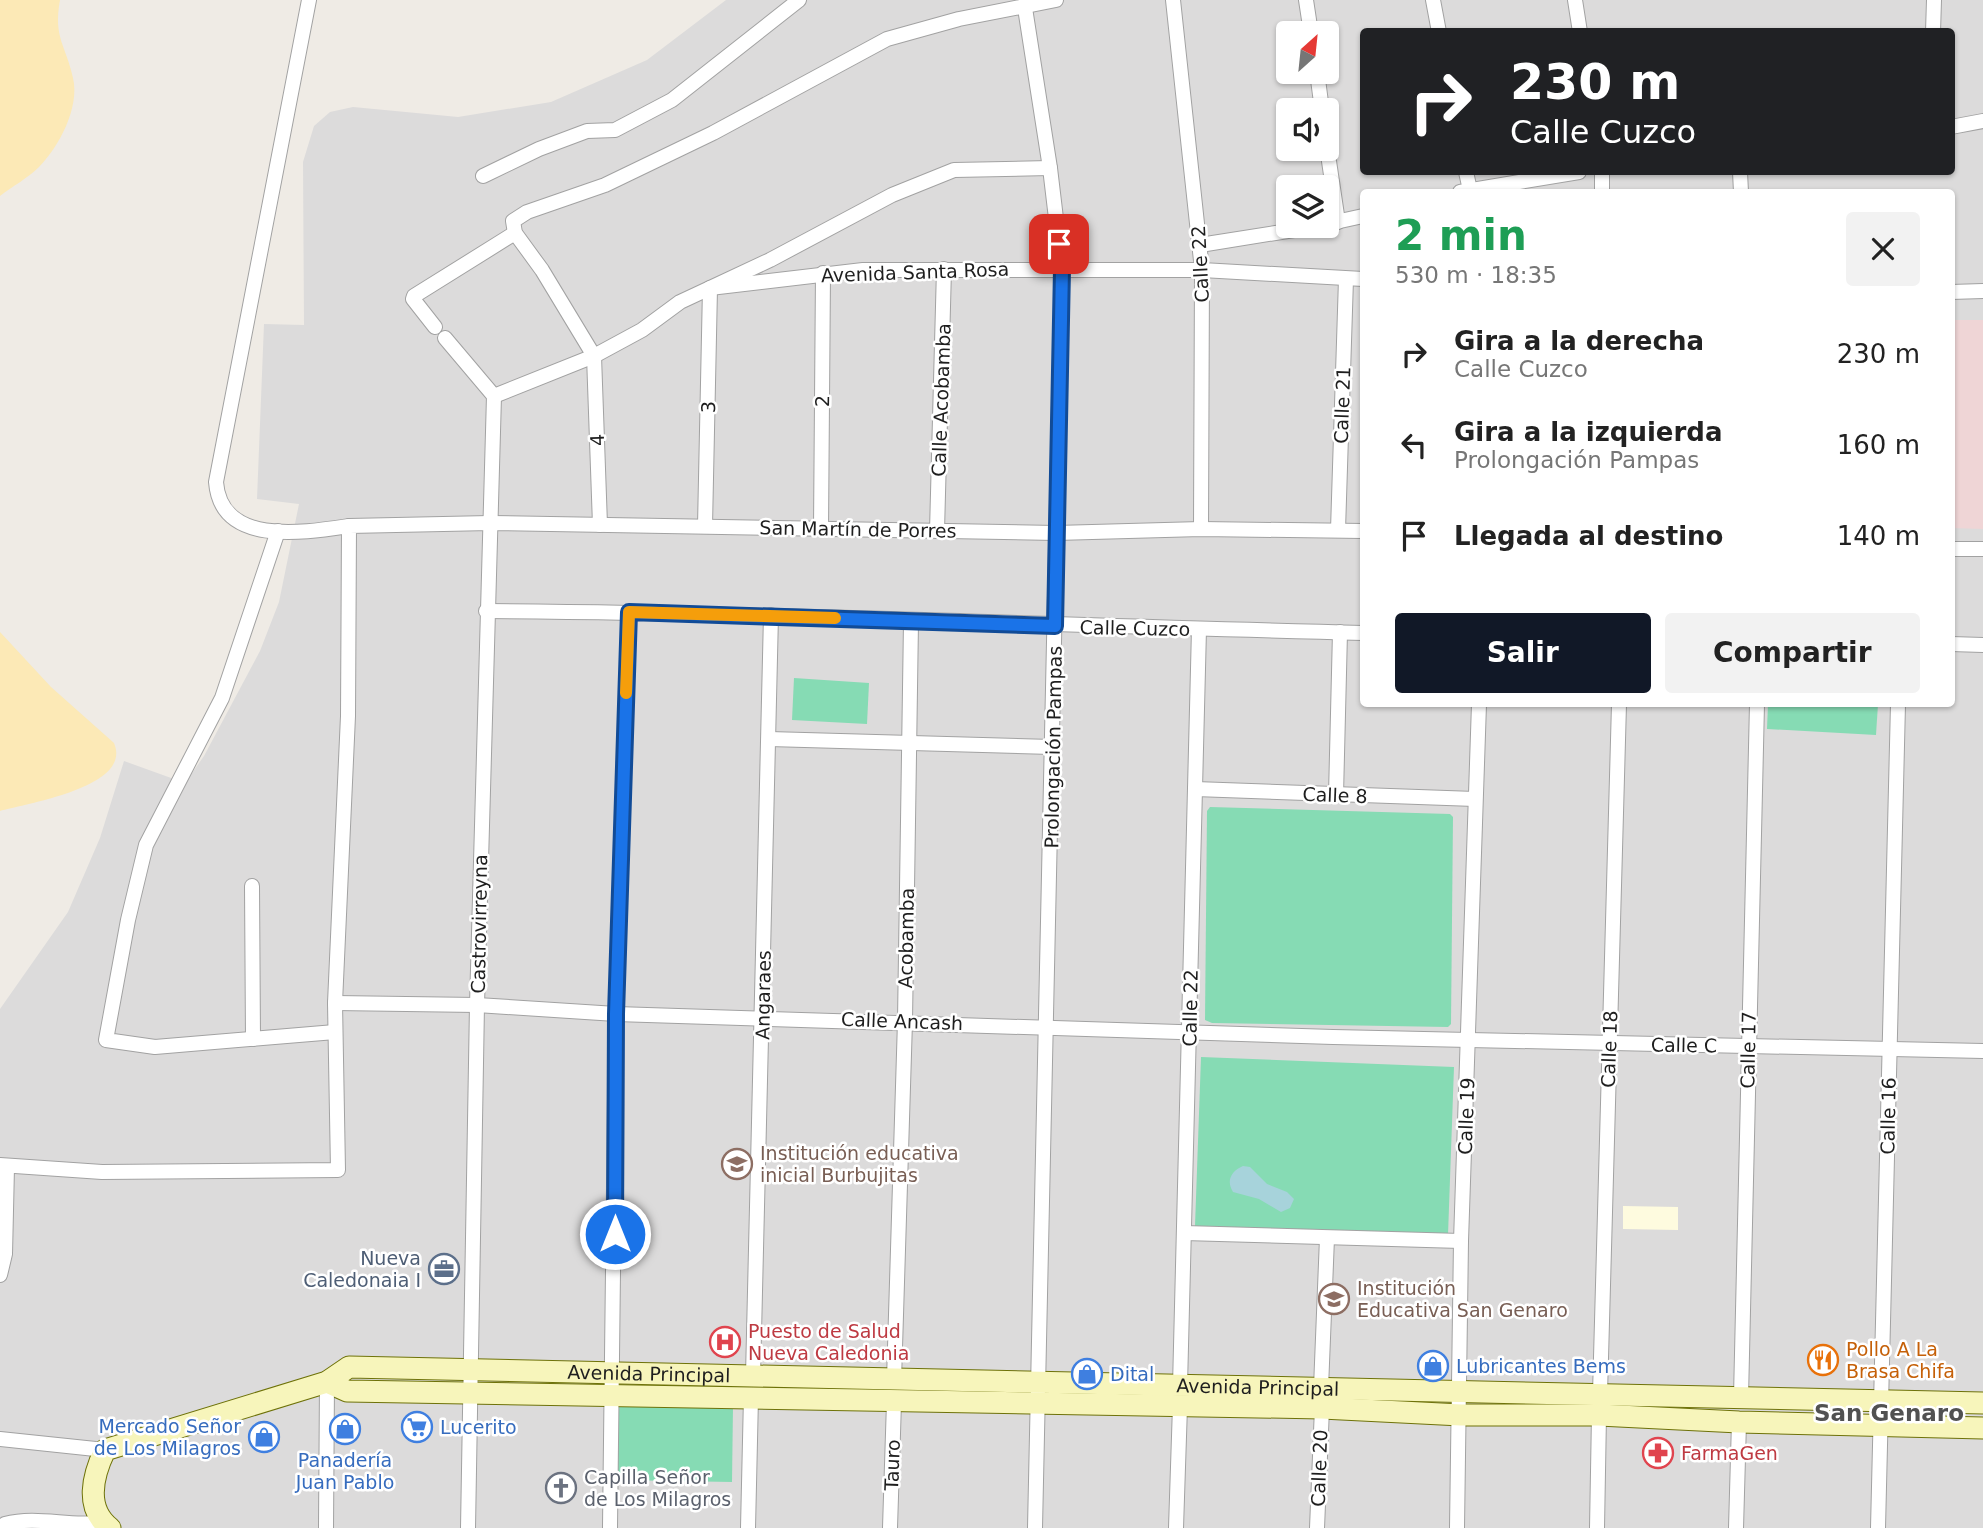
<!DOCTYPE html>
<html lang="es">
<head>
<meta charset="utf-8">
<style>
  :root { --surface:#fff; --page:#f2f2f2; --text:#222; --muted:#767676; --accent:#111827 }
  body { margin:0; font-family:"DejaVu Sans",sans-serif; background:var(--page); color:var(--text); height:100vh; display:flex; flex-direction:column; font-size:26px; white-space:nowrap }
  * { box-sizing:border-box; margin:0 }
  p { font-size:23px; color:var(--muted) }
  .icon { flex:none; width:38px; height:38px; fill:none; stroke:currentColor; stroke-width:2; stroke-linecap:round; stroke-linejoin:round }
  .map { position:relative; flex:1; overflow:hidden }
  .details { position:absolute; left:1360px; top:189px; width:595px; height:518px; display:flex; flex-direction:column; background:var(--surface); border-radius:7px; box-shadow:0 2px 5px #0004 }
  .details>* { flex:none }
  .top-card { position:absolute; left:1360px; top:28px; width:595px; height:147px; border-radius:7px; box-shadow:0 2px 5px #0004; background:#202124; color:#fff; overflow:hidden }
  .needle { width:46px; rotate:27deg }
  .controls { position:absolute; left:1276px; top:21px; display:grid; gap:14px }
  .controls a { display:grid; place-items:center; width:63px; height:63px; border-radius:7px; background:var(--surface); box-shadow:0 2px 5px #0004; font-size:35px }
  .pin { position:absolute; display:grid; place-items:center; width:60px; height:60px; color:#fff; margin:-30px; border-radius:14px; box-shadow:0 4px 10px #0006 }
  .me { position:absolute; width:77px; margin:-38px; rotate:0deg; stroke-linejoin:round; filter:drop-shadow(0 0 5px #0008) }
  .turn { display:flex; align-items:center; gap:24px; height:147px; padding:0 35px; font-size:32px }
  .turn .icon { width:91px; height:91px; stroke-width:2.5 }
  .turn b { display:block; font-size:49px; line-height:60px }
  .round { display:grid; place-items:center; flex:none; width:74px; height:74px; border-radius:7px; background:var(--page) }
  .headline { display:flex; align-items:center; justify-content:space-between; height:119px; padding:0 35px }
  h1 { font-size:42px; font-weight:800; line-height:52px; color:#1e9e55 }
  .cta { display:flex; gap:14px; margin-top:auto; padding:14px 35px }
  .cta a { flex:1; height:80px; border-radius:7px; background:var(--accent); color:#fff; font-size:28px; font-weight:800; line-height:80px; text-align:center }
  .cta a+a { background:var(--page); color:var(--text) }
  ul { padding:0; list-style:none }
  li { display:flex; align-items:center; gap:21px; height:91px; padding:0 35px }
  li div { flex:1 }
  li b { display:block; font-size:26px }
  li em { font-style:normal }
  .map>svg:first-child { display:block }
  .residential { fill:#dcdbdb; fill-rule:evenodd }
  .commercial { fill:#efd5d6 }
  .education { fill:#fefbdf }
  .sand { fill:#fce9b6 }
  .pitch { fill:#86dbb4 }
  .water { fill:#a7d3db }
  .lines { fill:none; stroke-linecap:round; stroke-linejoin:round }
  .street-casing { stroke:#a2a2a2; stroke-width:16 }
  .secondary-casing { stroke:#6e7209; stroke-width:23 }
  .street { stroke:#fff; stroke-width:14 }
  .secondary { stroke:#f7f5bb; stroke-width:21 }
  .route-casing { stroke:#114b97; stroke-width:18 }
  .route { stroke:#1a73e8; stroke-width:12 }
  .slow { stroke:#f59e0b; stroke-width:12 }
  .labels { text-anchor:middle; stroke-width:5; stroke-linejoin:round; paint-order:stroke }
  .street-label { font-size:19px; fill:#1e1e1e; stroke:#fff }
  .education-label { font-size:19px; fill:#785e54; stroke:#fff; text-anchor:start }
  .service-label { font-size:19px; fill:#4e5e75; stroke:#fff; text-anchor:end }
  .health-label { font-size:19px; fill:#be3a42; stroke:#fff; text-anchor:start }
  .food-label { font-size:19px; fill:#c56008; stroke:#fff; text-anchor:start }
  .shop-label { font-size:19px; fill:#366cbe; stroke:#fff; text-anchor:start }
  .worship-label { font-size:19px; fill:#5b616d; stroke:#fff; text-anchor:start }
  .quarter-label { font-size:23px; font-weight:bold; fill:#515151; stroke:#fff }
</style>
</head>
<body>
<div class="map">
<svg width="1983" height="1528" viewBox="0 0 1983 1528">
  <rect width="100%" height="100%" fill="#efebe5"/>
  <path class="residential" d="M726,0H1983V1528H0V1009L68,912L100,838L124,761L185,783L204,756L260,651L279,602L299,504L257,499L264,324L304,325L303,162L314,126L330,112L353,107L458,117L551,102L647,60ZM1363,32H1951V172H1363ZM1288,33H1326V72H1288ZM1288,110H1326V149H1288ZM1288,187H1326V226H1288ZM1363,192H1951V704H1363Z"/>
  <path class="commercial" d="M1951,320H1983V529L1951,528Z"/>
  <path class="education" d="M1623,1206L1678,1207V1230L1623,1229Z"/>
  <g class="sand">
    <path d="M0,0H60C53,38 66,45 73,78C80,107 59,147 39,167C28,178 13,186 0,196Z"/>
    <path d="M0,632L51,687L114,743C133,787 28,803 0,811Z"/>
  </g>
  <g class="pitch">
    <path d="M794,678L869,683L867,724L792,720Z"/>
    <path d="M1768,704H1878L1876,735L1767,729Z"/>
    <path d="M1210,807L1450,814L1453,817L1451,1024L1448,1027L1212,1023L1205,1020L1207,811Z"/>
    <path d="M1201,1057L1454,1067L1448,1235L1195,1226Z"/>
    <path d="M617,1403L733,1406L732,1482L616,1480Z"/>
  </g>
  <path class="water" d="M1243,1166L1250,1167L1267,1184L1287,1192L1294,1199L1290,1208L1281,1212L1259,1199L1233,1192C1226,1181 1231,1171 1243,1166Z"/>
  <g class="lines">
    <g class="street-casing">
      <g id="street">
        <path d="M309,0L216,482C221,546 302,533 349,526"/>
        <path d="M1173,0L1202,270L1201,529"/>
        <path d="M1306,0L1311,33"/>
        <path d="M1433,0L1439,32"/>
        <path d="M1575,0L1580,32"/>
        <path d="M1025,8L1050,168L1062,269L1035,1528"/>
        <path d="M1933,32L1934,0"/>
        <path d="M1317,72L1322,110"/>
        <path d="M1951,127L1983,121"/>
        <path d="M1326,141L1338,222"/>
        <path d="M1466,172L1470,190"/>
        <path d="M1602,172V192"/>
        <path d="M1740,172L1741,192"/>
        <path d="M483,176L539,149L587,131L615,130L672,100L799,0"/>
        <path d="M1460,192L1579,172"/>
        <path d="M1331,223L1363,216"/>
        <path d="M1200,245L1319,226"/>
        <path d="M1951,292L1983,291"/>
        <path d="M435,327L413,299L414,296L515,233"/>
        <path d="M445,338L494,396L477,1005L468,1528"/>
        <path d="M494,396L594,356L642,330L680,302L710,288L863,270H1202L1363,279"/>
        <path d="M600,525L594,356L542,270L515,233L513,221L527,212L605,185L713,133L887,39L959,19L1056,0"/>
        <path d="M705,526L710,288L770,260L892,195L954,170L1050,168"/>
        <path d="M821,529L823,273"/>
        <path d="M1338,530L1346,279"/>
        <path d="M278,531L222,698L146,845L128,920L106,1040L155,1047L335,1032"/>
        <path d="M937,531L944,269"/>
        <path d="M1951,549H1983"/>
        <path d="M486,611C779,613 1071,626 1363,633"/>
        <path d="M1951,644L1983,645"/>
        <path d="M769,739L1052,747"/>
        <path d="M1195,789L1475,799"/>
        <path d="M1336,795L1340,632"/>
        <path d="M252,886L253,1039"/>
        <path d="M335,1003L477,1005L616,1014L1333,1037L1983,1051"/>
        <path d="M0,1165L102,1172L338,1170L335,1003L348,716L349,526L490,523L1056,533L1201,529L1363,531"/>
        <path d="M1184,1233L1461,1241"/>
        <path d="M0,1275L5,1254L7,1167"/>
        <path d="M753,1376L771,615"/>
        <path d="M894,1380L905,1021L911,622"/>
        <path d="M1180,1386L1199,629"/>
        <path d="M1321,1388L1327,1238"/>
        <path d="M1600,1394L1619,704"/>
        <path d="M1741,1397L1757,704"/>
        <path d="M0,1439L105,1450"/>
        <path d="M5,1524C38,1515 72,1528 102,1522"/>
        <path d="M326,1528L327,1382"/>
        <path d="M610,1528L616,1014L629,612"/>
        <path d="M748,1528L751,1397"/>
        <path d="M890,1528L894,1402"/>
        <path d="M1176,1528L1180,1406"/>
        <path d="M1317,1528L1322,1408"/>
        <path d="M1457,1528L1461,1241L1479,704"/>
        <path d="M1597,1528L1599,1415"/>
        <path d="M1736,1528L1739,1422"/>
        <path d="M1878,1528L1898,704"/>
      </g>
    </g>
    <g class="secondary-casing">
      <g id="secondary">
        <path d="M327,1382L347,1391L1322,1408L1461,1415H1599L1739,1422L1983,1428"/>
        <path id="s1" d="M110,1528C84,1508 93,1475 105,1450L327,1382L349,1367L1983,1403"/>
      </g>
    </g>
    <use href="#street" class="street"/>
    <use href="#secondary" class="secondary"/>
  </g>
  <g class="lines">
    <g class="route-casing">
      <path id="route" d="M615,1234L616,1014L629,612L1055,626L1062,269L1059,244"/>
    </g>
    <use href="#route" class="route"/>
    <path class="slow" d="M626,693L629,612L835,618"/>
  </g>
  <defs>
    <g id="school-ring" transform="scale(1.575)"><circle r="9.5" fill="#fff" stroke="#8d6e63" stroke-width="1.5"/><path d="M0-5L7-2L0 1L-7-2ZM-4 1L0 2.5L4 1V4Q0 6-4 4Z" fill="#8d6e63"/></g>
    <g id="office-ring" transform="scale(1.575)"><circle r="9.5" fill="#fff" stroke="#5c6f8a" stroke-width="1.5"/><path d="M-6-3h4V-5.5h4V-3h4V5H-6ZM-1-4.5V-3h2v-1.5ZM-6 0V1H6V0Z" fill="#5c6f8a"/></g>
    <g id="hospital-ring" transform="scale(1.575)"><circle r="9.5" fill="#fff" stroke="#e0444e" stroke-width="1.5"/><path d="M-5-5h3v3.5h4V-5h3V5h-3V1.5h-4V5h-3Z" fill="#e0444e"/></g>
    <g id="restaurant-ring" transform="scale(1.575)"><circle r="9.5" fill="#fff" stroke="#e8710a" stroke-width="1.5"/><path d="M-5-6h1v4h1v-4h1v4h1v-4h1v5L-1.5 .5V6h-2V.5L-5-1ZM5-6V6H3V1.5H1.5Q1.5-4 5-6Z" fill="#e8710a"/></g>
    <g id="shop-ring" transform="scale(1.575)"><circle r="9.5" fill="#fff" stroke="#3f7fe0" stroke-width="1.5"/><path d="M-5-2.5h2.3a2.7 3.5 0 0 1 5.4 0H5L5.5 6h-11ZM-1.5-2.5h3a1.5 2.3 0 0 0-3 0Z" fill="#3f7fe0"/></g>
    <g id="supermarket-ring" transform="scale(1.575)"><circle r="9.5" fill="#fff" stroke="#3f7fe0" stroke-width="1.5"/><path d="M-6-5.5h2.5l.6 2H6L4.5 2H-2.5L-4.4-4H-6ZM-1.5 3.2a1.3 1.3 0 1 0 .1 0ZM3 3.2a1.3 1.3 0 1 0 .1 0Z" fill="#3f7fe0"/></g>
    <g id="pharmacy-ring" transform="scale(1.575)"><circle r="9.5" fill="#fff" stroke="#e0444e" stroke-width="1.5"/><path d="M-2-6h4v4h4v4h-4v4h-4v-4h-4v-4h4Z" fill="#e0444e"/></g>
    <g id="church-ring" transform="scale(1.575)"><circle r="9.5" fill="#fff" stroke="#6b7280" stroke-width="1.5"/><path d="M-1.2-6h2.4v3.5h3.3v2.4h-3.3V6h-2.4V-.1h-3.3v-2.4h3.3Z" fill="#6b7280"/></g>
  </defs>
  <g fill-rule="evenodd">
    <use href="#school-ring" x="737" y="1164"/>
    <use href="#office-ring" x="444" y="1269"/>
    <use href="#school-ring" x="1334" y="1299"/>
    <use href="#hospital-ring" x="725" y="1342"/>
    <use href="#restaurant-ring" x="1823" y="1360"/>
    <use href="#shop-ring" x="1433" y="1366"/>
    <use href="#shop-ring" x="1087" y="1374"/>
    <use href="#supermarket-ring" x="417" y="1427"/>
    <use href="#shop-ring" x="345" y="1429"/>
    <use href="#shop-ring" x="264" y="1437"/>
    <use href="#pharmacy-ring" x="1658" y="1453"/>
    <use href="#church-ring" x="561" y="1488"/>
  </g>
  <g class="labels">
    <g class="street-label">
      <text transform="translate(1200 264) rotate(-93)" y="7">Calle 22</text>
      <text transform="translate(915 272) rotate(-2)" y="7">Avenida Santa Rosa</text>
      <text transform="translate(941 400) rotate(-88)" y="7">Calle Acobamba</text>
      <text transform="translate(822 401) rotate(-89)" y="7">2</text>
      <text transform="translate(1342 405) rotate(-88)" y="7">Calle 21</text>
      <text transform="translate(708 407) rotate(-89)" y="7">3</text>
      <text transform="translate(597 440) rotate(-92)" y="7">4</text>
      <text transform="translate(858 529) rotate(1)" y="7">San Martín de Porres</text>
      <text transform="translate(1135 628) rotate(1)" y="7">Calle Cuzco</text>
      <text transform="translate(1053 747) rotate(-89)" y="7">Prolongación Pampas</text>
      <text transform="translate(1335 795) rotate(2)" y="7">Calle 8</text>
      <text transform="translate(479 924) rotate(-89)" y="7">Castrovirreyna</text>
      <text transform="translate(906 938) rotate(-89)" y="7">Acobamba</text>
      <text transform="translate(763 995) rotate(-89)" y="7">Angaraes</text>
      <text transform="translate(1190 1008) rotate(-89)" y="7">Calle 22</text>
      <text transform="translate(902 1021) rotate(2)" y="7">Calle Ancash</text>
      <text transform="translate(1684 1045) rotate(1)" y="7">Calle C</text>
      <text transform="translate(1609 1049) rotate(-88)" y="7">Calle 18</text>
      <text transform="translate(1748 1050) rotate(-89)" y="7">Calle 17</text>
      <text transform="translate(1466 1116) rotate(-88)" y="7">Calle 19</text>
      <text transform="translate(1888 1116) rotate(-89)" y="7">Calle 16</text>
      <text dy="7" stroke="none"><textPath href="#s1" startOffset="644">Avenida Principal</textPath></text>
      <text dy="7" stroke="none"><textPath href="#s1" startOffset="1253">Avenida Principal</textPath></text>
      <text transform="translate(892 1465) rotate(-88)" y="7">Tauro</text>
      <text transform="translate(1319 1468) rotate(-88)" y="7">Calle 20</text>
    </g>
    <g class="education-label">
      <text x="760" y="1160">Institución educativa<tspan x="760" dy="22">inicial Burbujitas</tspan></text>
      <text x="1357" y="1295">Institución<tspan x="1357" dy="22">Educativa San Genaro</tspan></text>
    </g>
    <g class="service-label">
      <text x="421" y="1265">Nueva<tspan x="421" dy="22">Caledonaia I</tspan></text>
    </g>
    <g class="health-label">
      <text x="748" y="1338">Puesto de Salud<tspan x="748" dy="22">Nueva Caledonia</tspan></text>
      <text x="1681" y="1460">FarmaGen</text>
    </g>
    <g class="food-label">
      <text x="1846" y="1356">Pollo A La<tspan x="1846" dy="22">Brasa Chifa</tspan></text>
    </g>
    <g class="shop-label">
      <text x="1456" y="1373">Lubricantes Bems</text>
      <text x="1110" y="1381">Dital</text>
      <text x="241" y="1433" text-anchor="end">Mercado Señor<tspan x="241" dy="22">de Los Milagros</tspan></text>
      <text x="440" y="1434">Lucerito</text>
      <text x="345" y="1467" text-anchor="middle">Panadería<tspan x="345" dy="22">Juan Pablo</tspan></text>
    </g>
    <g class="worship-label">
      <text x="584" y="1484">Capilla Señor<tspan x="584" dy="22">de Los Milagros</tspan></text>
    </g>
    <g class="quarter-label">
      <text x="1889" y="1421">San Genaro</text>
    </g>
  </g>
</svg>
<div class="controls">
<a><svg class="needle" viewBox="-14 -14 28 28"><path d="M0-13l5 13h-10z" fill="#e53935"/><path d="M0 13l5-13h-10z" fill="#767676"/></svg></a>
<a><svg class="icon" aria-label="sound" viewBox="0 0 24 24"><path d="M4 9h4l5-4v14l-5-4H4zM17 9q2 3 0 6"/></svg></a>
<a><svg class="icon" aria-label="layers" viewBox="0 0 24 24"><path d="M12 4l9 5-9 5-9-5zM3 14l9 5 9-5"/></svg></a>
</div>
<div class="pin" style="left:1059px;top:244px;background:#d93025"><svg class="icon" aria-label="arrive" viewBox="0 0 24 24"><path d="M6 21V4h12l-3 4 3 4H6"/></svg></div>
<svg class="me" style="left:615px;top:1234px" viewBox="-20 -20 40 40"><circle r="17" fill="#1a73e8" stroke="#fff" stroke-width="3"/><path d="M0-11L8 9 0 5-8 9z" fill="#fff"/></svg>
<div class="top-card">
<div class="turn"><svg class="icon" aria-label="right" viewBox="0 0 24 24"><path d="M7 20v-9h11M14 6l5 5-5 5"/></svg><div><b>230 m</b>Calle Cuzco</div></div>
</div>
<section class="details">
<div class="headline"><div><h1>2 min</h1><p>530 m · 18:35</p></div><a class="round"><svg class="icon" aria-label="close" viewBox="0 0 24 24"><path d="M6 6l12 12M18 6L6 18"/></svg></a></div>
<ul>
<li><svg class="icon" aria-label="right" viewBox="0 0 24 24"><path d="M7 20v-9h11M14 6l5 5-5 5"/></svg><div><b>Gira a la derecha</b><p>Calle Cuzco</p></div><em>230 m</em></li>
<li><svg class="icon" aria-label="left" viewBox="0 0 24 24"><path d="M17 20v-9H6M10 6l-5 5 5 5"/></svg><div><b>Gira a la izquierda</b><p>Prolongación Pampas</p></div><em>160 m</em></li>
<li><svg class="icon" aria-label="arrive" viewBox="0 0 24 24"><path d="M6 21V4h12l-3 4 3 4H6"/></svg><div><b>Llegada al destino</b></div><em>140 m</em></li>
</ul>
<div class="cta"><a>Salir</a><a>Compartir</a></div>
</section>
</div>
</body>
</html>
